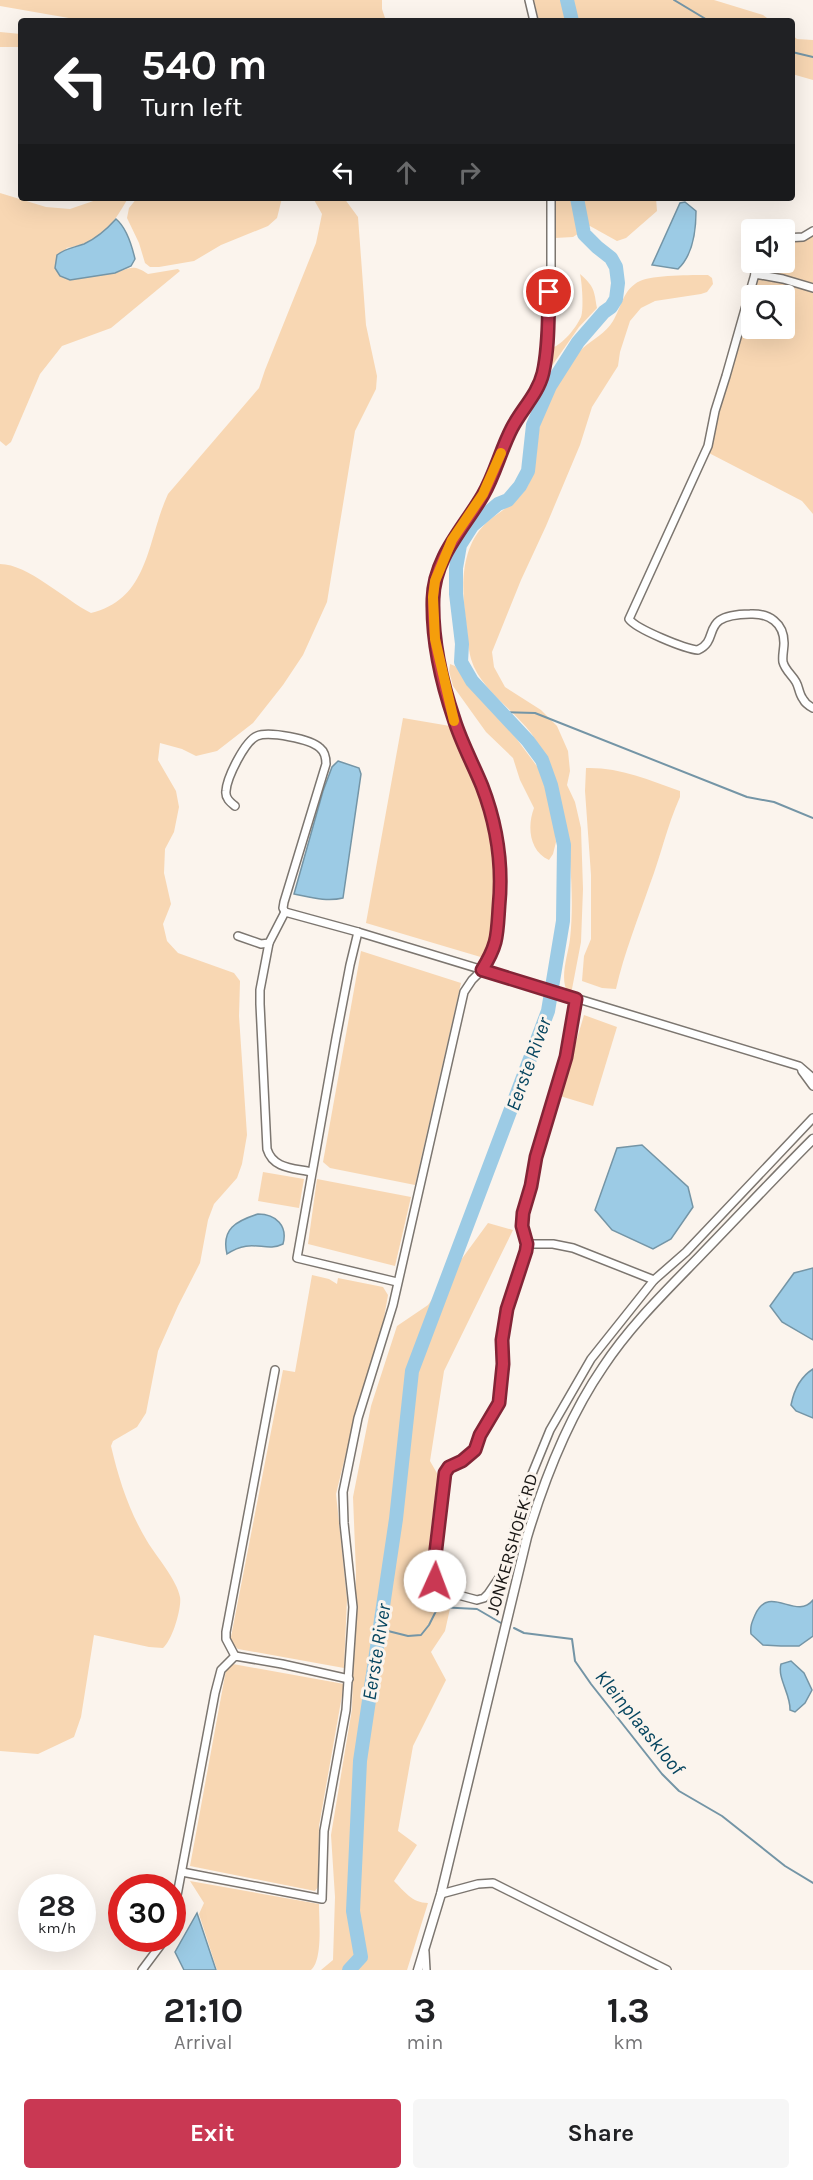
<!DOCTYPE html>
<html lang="en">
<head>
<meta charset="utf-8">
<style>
  :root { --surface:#fff; --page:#f6f6f6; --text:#202124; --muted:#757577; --accent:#c93853 }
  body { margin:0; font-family:Karla,sans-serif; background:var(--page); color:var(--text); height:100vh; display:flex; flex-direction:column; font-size:22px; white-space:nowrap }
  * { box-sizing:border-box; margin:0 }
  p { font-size:20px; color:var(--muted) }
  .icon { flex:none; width:33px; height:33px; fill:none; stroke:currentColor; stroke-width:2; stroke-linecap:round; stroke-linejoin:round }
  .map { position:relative; height:1970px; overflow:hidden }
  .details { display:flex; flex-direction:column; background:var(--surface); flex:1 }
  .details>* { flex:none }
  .guide { position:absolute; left:18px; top:18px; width:777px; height:183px; border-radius:6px; box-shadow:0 6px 24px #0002; background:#202124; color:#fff; overflow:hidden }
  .fabs { position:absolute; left:741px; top:219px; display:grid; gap:12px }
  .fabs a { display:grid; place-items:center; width:54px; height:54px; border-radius:6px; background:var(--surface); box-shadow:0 6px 24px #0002; font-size:30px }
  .speed { position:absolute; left:18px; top:1874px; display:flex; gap:12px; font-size:30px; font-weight:700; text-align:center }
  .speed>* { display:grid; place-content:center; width:78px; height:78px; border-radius:50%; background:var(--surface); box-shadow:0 6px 24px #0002; line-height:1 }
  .speed small { font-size:15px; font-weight:400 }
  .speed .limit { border:9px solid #d22; background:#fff; color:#111 }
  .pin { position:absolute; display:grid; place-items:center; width:51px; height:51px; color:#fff; margin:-26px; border:3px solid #fff; border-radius:50%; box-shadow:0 2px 6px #0007 }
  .me { position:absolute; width:66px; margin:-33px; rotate:2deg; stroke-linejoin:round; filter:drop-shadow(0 0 4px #0008) }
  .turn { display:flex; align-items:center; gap:21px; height:126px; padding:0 24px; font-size:27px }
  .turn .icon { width:78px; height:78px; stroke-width:2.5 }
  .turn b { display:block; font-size:42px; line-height:51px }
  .lanes { display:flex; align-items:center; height:57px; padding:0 24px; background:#0003; justify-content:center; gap:30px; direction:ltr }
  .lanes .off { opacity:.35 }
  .eta { display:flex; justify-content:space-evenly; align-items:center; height:102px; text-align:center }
  .eta b { font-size:36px; font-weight:700; line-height:42px }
  .cta { display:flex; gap:12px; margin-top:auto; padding:12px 24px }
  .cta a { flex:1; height:69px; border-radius:6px; background:var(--accent); color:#fff; font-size:24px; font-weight:700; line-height:69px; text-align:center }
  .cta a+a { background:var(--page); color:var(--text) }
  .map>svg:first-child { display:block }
  .green { fill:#f8d7b3; fill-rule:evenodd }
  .water { fill:#9ccbe5; stroke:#7495a6; stroke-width:1.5 }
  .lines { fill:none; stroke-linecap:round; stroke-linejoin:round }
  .stream { stroke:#7495a6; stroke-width:2 }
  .river { stroke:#9ccbe5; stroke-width:14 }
  .minor-casing { stroke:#7c7670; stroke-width:10 }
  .tertiary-casing { stroke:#7c7670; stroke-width:11 }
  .minor { stroke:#fff; stroke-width:7 }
  .tertiary { stroke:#fff; stroke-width:8 }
  .route-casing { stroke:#832436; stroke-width:15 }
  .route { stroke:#c93853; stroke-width:10 }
  .slow { stroke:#f59e0b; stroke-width:10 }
  .labels { text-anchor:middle; stroke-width:6; stroke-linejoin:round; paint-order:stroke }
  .street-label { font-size:18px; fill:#181614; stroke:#fbf4ed }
  .water-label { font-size:20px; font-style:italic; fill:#06455f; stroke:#fbf4ed }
</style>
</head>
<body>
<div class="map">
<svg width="813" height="1970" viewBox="0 0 813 1970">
  <rect width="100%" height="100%" fill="#fbf4ed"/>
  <g class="green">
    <path d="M0,0H382V9L386,21H86L0,6Z"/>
    <path d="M534,0H714L763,15L771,21H539Z"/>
    <path d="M0,32L21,34V47H0Z"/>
    <path d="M792,35L797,39L813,40V80L792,74Z"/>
    <path d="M0,193L46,207L70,209L102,198H128C113,225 99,244 66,248L93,275C100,274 108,274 114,273C130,269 132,263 148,274L178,269L180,271L111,328L62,346L40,374L11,442L6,446L0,441Z"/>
    <path d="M137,198H282L277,218L268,226L221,245L194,261L159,267H150L145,263L139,243L127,218L129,208Z"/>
    <path d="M313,198H344L358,217L366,325L377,376L376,389L355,431L327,602L303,655L283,685L253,723L217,751L196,756L182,749L160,743L158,760L176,791L179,807L174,832L165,849L164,873L171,904L163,924L167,941L178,953L234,973L240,981L239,1016L247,1135L242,1164L237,1178L214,1204L208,1220L200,1263L178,1306L158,1351L146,1413L137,1427L113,1441L111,1446C119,1480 129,1511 147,1541C156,1556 177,1580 180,1597C182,1608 172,1641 163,1648L149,1647L94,1635L81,1717L74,1737L38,1754L0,1751V564C28,564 65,600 91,613C150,599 147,539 168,494L259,388L265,370L316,243L322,214Z"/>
    <path d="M554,198H656L657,211L626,238L617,241L590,226L573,237L555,238Z"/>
    <path d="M813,233V286L756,269L755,263L784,262L785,240Z"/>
    <path d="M580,274C595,287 594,291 597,308L579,327L549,370L552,348C563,344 576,328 581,317C584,310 582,282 580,274Z"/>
    <path d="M708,275L712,278L713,284L707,292L701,294L655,301L641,308L630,321L620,352L618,366L592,407L580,445L546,526L521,580L492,652L494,667L505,687L541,710L557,726L568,751L570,771L567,785L575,802L581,828L583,889L581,942L572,989L568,993C559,979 568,955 570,939C574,903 571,862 566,826C563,803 544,751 531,733C513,709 480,689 471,659C468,648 468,635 466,623C462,589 459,551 485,524C500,510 522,501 530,481C539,461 535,438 542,418C550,394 563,366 583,348C593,339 606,333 613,321C622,306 623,289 640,281C652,275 693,275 708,275Z"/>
    <path d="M762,275L813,291V514L802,501L707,452L714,421L757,276ZM752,296H784V328H752Z"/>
    <path d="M450,664L455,666L510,730L539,769L553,811L556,842L553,854L549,860C529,851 527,826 534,808L520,780L513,758L486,732L453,686L449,671Z"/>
    <path d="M403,718L450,726L454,729C475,779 496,829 497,885C498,908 493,932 489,955L484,958L366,923Z"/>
    <path d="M586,768C619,767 649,780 680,791V797C667,826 661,855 650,884C638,919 624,953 616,989L602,988L582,981L584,956L591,939V875L585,791Z"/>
    <path d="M361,951L461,983L415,1185L330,1168L323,1162Z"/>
    <path d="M584,1015L617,1027L593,1106L560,1096Z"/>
    <path d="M263,1172L304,1179L299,1208L258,1201Z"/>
    <path d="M317,1179L411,1197L395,1266L308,1244Z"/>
    <path d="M488,1223L513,1230L444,1371L430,1461L438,1475L430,1535L426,1594L451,1604L445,1631L431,1652L446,1680L413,1746L398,1831L417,1845L394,1881C404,1891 412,1903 428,1903L407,1970H321L333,1960L335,1897L331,1835L352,1709L356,1573L353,1497L371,1406L397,1326L428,1305Z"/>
    <path d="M312,1275L329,1279L337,1284L338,1278L383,1287L388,1295L381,1335L358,1404L336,1494L347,1599L344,1668L238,1649L230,1642L283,1370L295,1372Z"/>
    <path d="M233,1664L344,1684L319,1826L318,1887L315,1891L190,1866L226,1670Z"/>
    <path d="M190,1881L319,1904C319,1920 323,1960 311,1970H217L199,1914L204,1903Z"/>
  </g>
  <g class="water">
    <path d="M685,202L696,211C696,231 693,255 678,269L652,265L680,203Z"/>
    <path d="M116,219C127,228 132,246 135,259L131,266L115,273L70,280L60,276L55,268L57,255C66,248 73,248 84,244C97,238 107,229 116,219Z"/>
    <path d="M338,761L359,768L361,774L343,898C326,902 310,897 294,894L323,791L332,767Z"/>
    <path d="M642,1145L688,1187L693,1207L671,1239L653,1249L612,1230L595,1210L617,1148Z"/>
    <path d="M258,1214C276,1214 288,1226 283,1244C265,1253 252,1237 227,1254C221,1229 236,1221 258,1214Z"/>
    <path d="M813,1268V1340L782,1322L770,1306L794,1273Z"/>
    <path d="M813,1369V1418L796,1411L791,1405C794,1390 800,1377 813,1369Z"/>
    <path d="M813,1600V1636L799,1646H781L763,1645L751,1634C750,1626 752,1622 755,1615C769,1583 796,1621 813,1600Z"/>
    <path d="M791,1661L804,1673L812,1690L805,1703L795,1712L790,1710C791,1695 777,1678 781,1664Z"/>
    <path d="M197,1913L216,1970H184L175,1952Z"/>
  </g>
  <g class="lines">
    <g class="stream">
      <path d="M674,0L709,21"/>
      <path d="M792,52L813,57"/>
      <path d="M503,712L535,713L747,797L774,802L813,818"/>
      <path d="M514,1628L524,1633L572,1639L575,1661L591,1684L662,1774L679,1791L722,1816L785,1866L813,1883"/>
      <path d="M380,1629L408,1636L421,1635L429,1625L438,1607L477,1609L501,1623"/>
    </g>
    <g class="river">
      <path d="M567,0L572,21"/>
      <path d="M349,1970L361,1957L353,1911L360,1761L396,1519L412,1371L548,1011L563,921L564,845L551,785L542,760L528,741L472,681L461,662L462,644L456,594V568L460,545L472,526L498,504L508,500L520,486L528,471L533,425L550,386L578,342L604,312L611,307L616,299L618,283L616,267L611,258L597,247L584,234L577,198"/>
    </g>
    <g class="minor-casing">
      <g id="minor">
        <path d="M529,0L534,21"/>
        <path d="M784,238L803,237L813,231"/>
        <path d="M753,262L755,274"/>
        <path d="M813,288L783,279L755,274L726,376L715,411L708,446L629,619C636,629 685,649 698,650C722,639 697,615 750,614C769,613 784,623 784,643C784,649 782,656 783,662C785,670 792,675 796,682C799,687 799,694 803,699C805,703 809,706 813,708"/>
        <path d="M235,806C230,802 225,798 226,791C227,777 245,741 257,736C269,731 311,739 320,748C325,752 326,758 326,764L284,902L283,908L285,912L358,932L799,1066L813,1078"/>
        <path d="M358,932L350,965L336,1038L297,1258L397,1282"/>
        <path d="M238,936L261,944L269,943L285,912"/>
        <path d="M269,943L260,990V1004L267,1149C273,1169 294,1168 311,1172"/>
        <path d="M576,999L566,1057L536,1157L531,1186L523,1213L521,1226L527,1244L526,1251L507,1309L502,1340L503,1364L499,1403L480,1435L475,1450L462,1461L449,1467L445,1473L433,1574L437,1585L447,1592L477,1600L484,1598L488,1594L505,1569L517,1519L525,1491L550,1430L591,1359L654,1280L686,1252L813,1118"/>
        <path d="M802,1071L813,1086"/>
        <path d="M527,1244H553L573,1248L654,1280"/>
        <path d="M235,1656L226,1639V1632L275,1370"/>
        <path d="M182,1872L322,1899L324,1831L346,1710L353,1607L344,1523L343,1492L358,1418L393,1305L464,992L472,980L482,970L495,947L500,897L499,850L493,819L483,789L454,720L436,651L433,597L435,581L452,540L483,494L512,427L537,389L543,375L547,340L551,276V198"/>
        <path d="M441,1894L478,1884L493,1883L667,1970"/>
        <path d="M172,1922L215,1693L221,1670L235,1656L282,1664L349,1679"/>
        <path d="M425,1952L426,1970"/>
        <path d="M142,1970L166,1938"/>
      </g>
    </g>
    <g class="tertiary-casing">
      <path id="tertiary" d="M418,1970L441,1894L527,1537C545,1477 568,1418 603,1367C630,1326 665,1292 699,1257C737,1218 774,1178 813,1139"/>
    </g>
    <use href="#minor" class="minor"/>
    <use href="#tertiary" class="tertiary"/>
  </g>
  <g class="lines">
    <g class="route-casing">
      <path id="route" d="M435,1581L433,1574L445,1473L449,1467L462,1461L475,1450L480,1435L499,1403L503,1364L502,1340L507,1309L526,1251L527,1244L522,1226L523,1213L531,1186L536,1157L566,1057L576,999L482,970C498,944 497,936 499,906C503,865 497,825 482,786C473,764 461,742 454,719C441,681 432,639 433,599C434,557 464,528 483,495C495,474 501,449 512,428C521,410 538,394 543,373C549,347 548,319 549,292"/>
    </g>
    <use href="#route" class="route"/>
    <path class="slow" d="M454,721L435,639L433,597L435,581L452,540L483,494L501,453"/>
  </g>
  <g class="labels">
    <g class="street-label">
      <text transform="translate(512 1544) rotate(-74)" y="6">JONKERSHOEK RD</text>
    </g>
    <g class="water-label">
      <text transform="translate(528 1064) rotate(-70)" y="7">Eerste River</text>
      <text transform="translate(376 1652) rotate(-81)" y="7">Eerste River</text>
      <text transform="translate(640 1722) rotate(51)" y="7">Kleinplaaskloof</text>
    </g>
  </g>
</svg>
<div class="fabs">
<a><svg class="icon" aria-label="sound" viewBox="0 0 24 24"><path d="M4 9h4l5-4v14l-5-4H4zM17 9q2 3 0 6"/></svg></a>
<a><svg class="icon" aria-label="search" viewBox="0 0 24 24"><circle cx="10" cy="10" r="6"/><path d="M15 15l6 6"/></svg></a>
</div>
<div class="speed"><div>28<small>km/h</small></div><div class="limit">30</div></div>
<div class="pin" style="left:549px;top:292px;background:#d93025"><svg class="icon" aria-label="arrive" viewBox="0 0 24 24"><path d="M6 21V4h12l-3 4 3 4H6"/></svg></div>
<svg class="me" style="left:435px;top:1581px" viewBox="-20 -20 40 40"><circle r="19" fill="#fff"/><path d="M0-13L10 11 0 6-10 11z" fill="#c93853"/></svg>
<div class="guide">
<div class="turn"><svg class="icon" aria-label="left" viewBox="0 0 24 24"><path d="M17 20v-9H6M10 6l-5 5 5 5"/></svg><div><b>540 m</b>Turn left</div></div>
<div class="lanes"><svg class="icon" aria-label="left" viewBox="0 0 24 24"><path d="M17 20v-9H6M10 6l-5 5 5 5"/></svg><svg class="icon off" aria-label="ahead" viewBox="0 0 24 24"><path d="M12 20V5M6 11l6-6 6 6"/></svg><svg class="icon off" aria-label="right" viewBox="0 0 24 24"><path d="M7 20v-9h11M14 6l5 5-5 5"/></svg></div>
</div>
</div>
<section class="details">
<div class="eta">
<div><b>21:10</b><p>Arrival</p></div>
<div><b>3</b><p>min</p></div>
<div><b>1.3</b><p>km</p></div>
</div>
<div class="cta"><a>Exit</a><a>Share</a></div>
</section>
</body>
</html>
